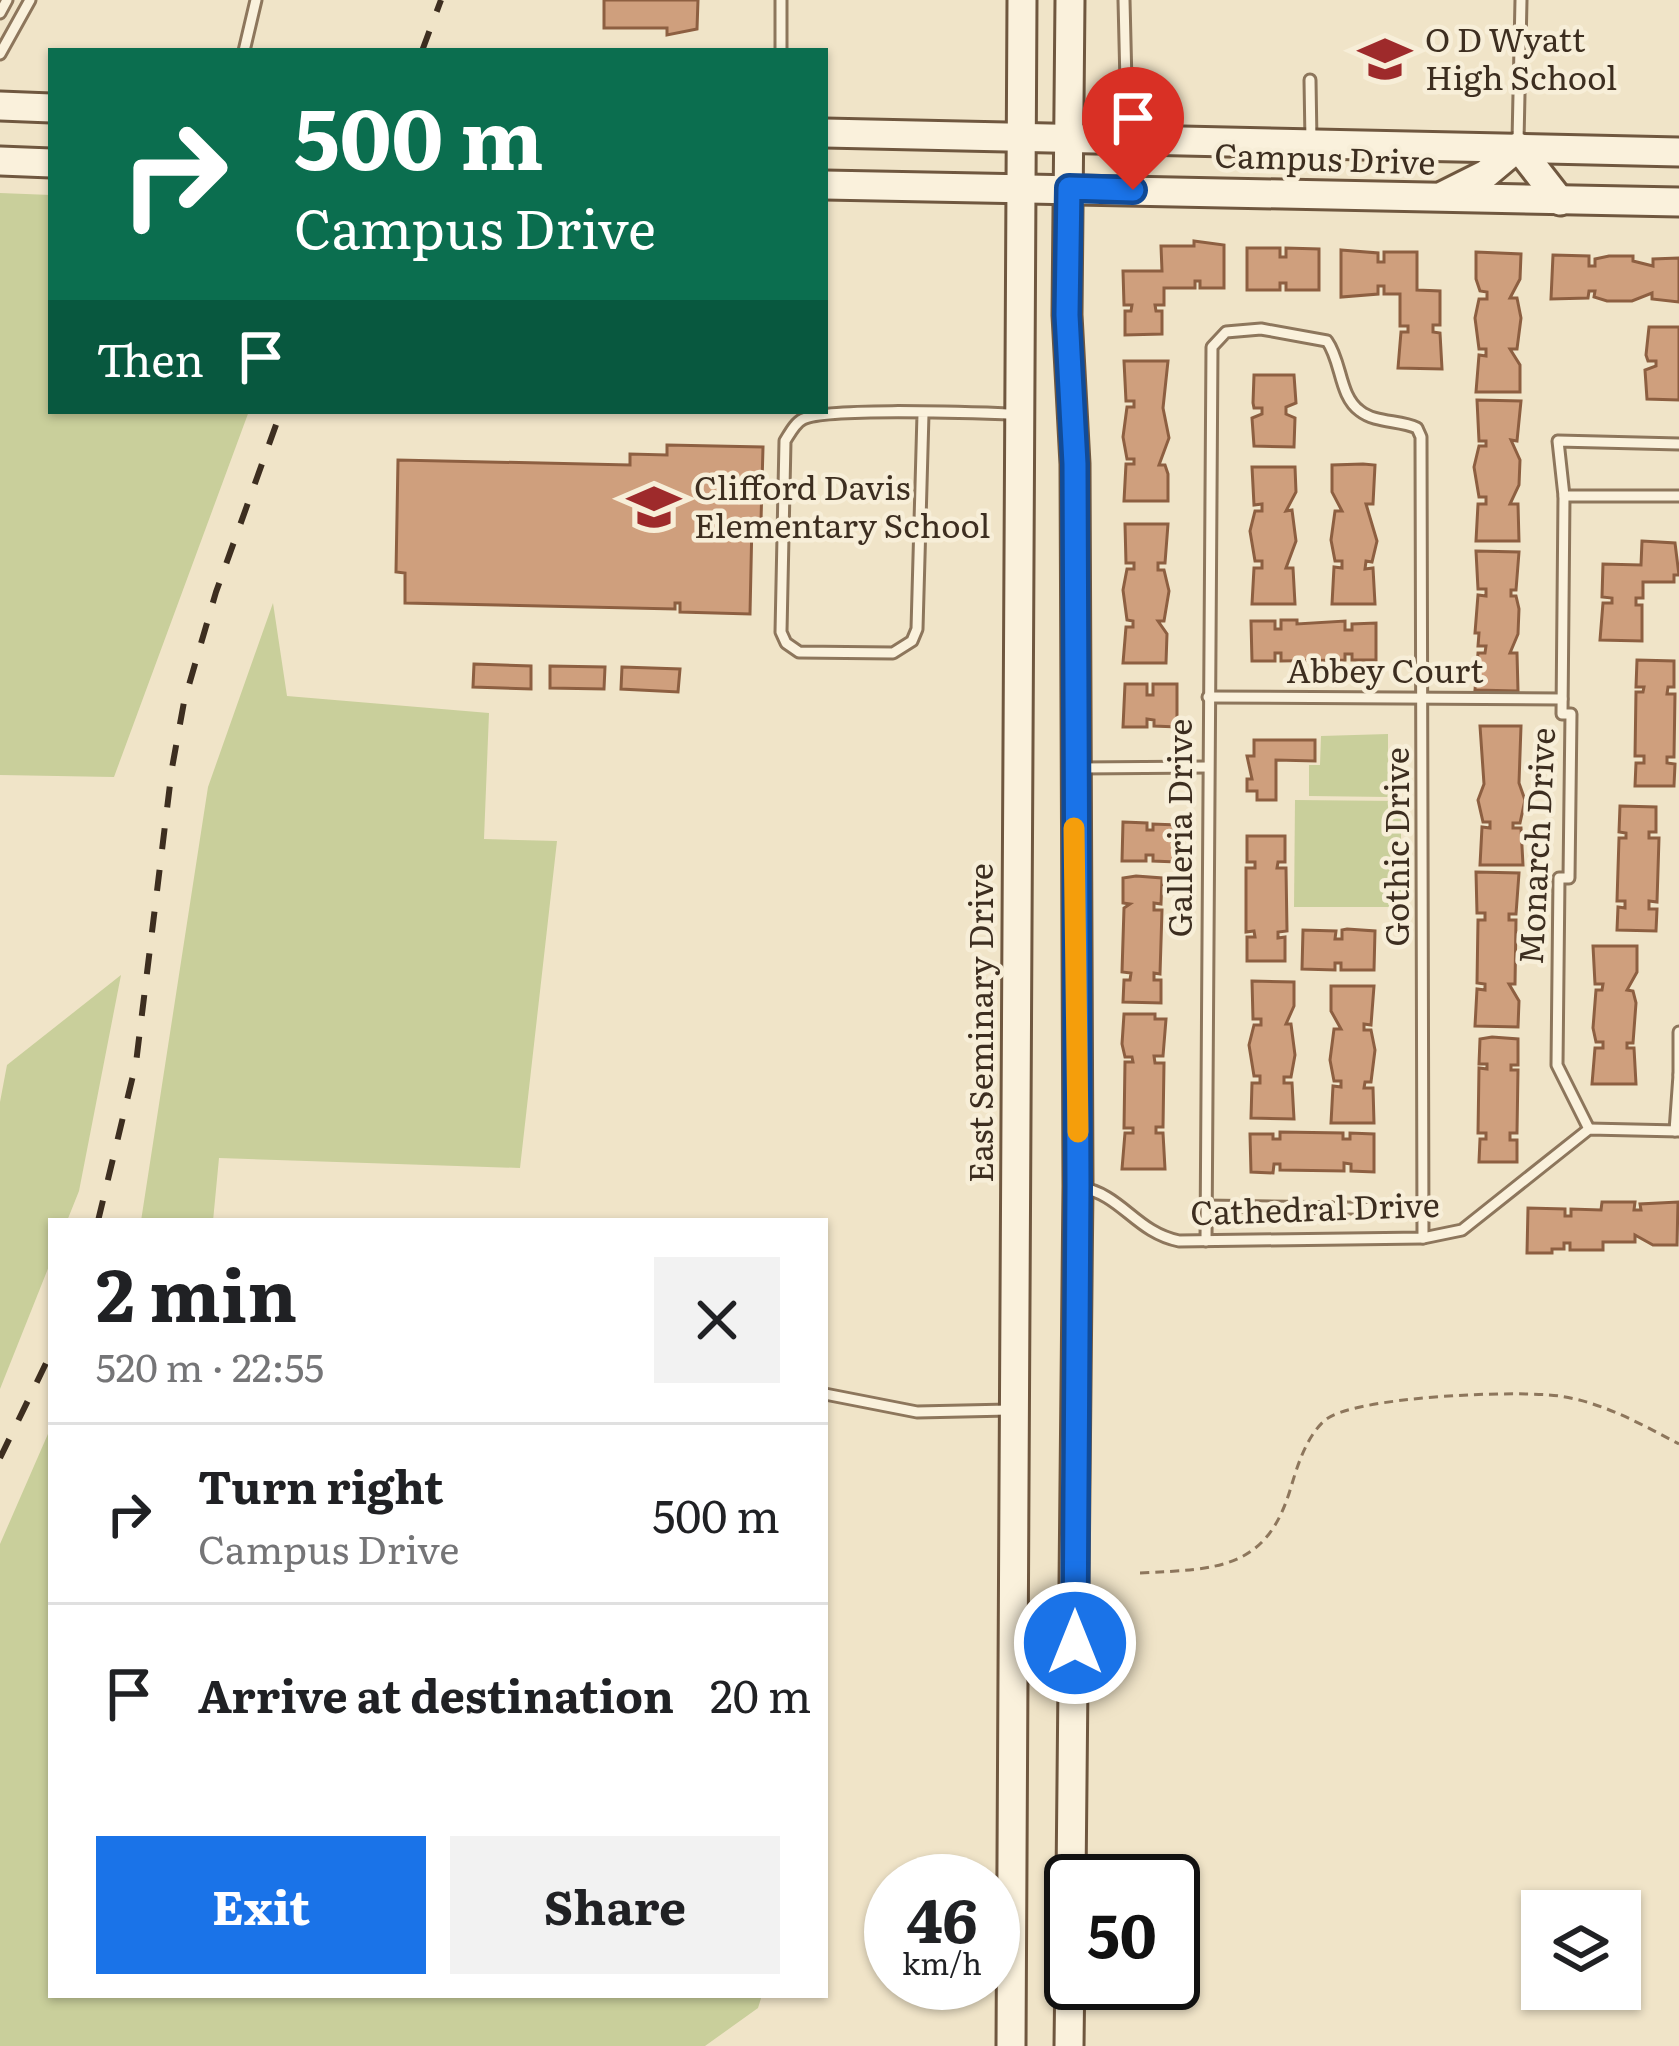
<!DOCTYPE html>
<html lang="en">
<head>
<meta charset="utf-8">
<style>
  :root { --surface:#fff; --page:#f2f2f2; --text:#202124; --muted:#757577; --line:#e0e0e0; --accent:#1a73e8 }
  body { margin:0; font-family:Literata,serif; background:var(--page); color:var(--text); height:100vh; display:flex; flex-direction:column; font-size:45px; white-space:nowrap }
  * { box-sizing:border-box; margin:0 }
  p { font-size:39px; color:var(--muted) }
  .icon { flex:none; width:66px; height:66px; fill:none; stroke:currentColor; stroke-width:2; stroke-linecap:round; stroke-linejoin:round }
  .map { position:relative; flex:1; overflow:hidden }
  .sheet { position:absolute; left:48px; top:1218px; width:780px; height:780px; display:flex; flex-direction:column; background:var(--surface); border-radius:0px; box-shadow:0 3px 9px #0004 }
  .sheet>* { flex:none }
  .top-card { position:absolute; left:48px; top:48px; width:780px; height:366px; border-radius:0px; box-shadow:0 3px 9px #0004; background:#0b6e4f; color:#fff; overflow:hidden }
  .buttons { position:absolute; left:1521px; top:1890px; display:grid; gap:24px }
  .buttons a { display:grid; place-items:center; width:120px; height:120px; border-radius:0px; background:var(--surface); box-shadow:0 3px 9px #0004; font-size:60px }
  .speed { position:absolute; left:864px; top:1854px; display:flex; gap:24px; font-size:60px; font-weight:700; text-align:center }
  .speed>* { display:grid; place-content:center; width:156px; height:156px; border-radius:50%; background:var(--surface); box-shadow:0 3px 9px #0004; line-height:1 }
  .speed small { font-size:30px; font-weight:400 }
  .speed .limit { border:6px solid #111; border-radius:18px; background:#fff; color:#111 }
  .pin { position:absolute; display:grid; place-items:center; width:102px; height:102px; color:#fff; margin:-123px -51px; border-radius:50% 50% 50% 0; rotate:-45deg; box-shadow:0 0 12px #0007 }
  .pin .icon { rotate:45deg }
  .me { position:absolute; width:132px; margin:-66px; rotate:0deg; stroke-linejoin:round; filter:drop-shadow(0 0 9px #0008) }
  .turn { display:flex; align-items:center; gap:42px; height:252px; padding:0 48px; font-size:54px }
  .turn .icon { width:156px; height:156px; stroke-width:2.5 }
  .turn b { display:block; font-size:84px; line-height:102px }
  .then { display:flex; align-items:center; height:114px; padding:0 48px; background:#0003; gap:24px; font-size:45px }
  .round { display:grid; place-items:center; flex:none; width:126px; height:126px; border-radius:0px; background:var(--page) }
  .overview { display:flex; align-items:center; justify-content:space-between; height:204px; padding:0 48px }
  h1 { font-size:72px; font-weight:700; line-height:90px }
  .button { display:flex; gap:24px; margin-top:auto; padding:24px 48px }
  .button a { flex:1; height:138px; border-radius:0px; background:var(--accent); color:#fff; font-size:48px; font-weight:700; line-height:138px; text-align:center }
  .button a+a { background:var(--page); color:var(--text) }
  ul { padding:0; list-style:none }
  li { display:flex; align-items:center; gap:36px; height:180px; padding:0 48px; border-top:3px solid var(--line) }
  li div { flex:1 }
  li b { display:block; font-size:45px }
  li em { font-style:normal }
  .map>svg:first-child { display:block }
  .green { fill:#c9cf9b }
  .building { fill:#cf9f7d; stroke:#8d5f41; stroke-width:3 }
  .lines { fill:none; stroke-linecap:round; stroke-linejoin:round }
  .service-casing { stroke:#8d765c; stroke-width:15 }
  .secondary-casing { stroke:#6f573f; stroke-width:33 }
  .path { stroke:#8d765c; stroke-width:3; stroke-dasharray:9 6; stroke-linecap:butt }
  .service { stroke:#faf1dc; stroke-width:9 }
  .secondary { stroke:#faf1dc; stroke-width:27 }
  .rail { stroke:#3d2e20; stroke-width:6; stroke-dasharray:21 21; stroke-linecap:butt }
  .route-casing { stroke:#114b97; stroke-width:30 }
  .route { stroke:#1a73e8; stroke-width:21 }
  .slow { stroke:#f59e0b; stroke-width:21 }
  .labels { text-anchor:middle; stroke-width:9; stroke-linejoin:round; paint-order:stroke }
  .poi-label { font-size:33px; fill:#3d2e20; stroke:#f7eed8; text-anchor:start }
  .street-label { font-size:33px; fill:#3d2e20; stroke:#f7eed8 }
</style>
</head>
<body>
<div class="map">
<svg width="1679" height="2046" viewBox="0 0 1679 2046">
  <rect width="100%" height="100%" fill="#f0e4c8"/>
  <g class="green">
    <path d="M0,193L51,195V411H249L114,777L0,775Z"/>
    <path d="M273,603L287,696L489,713L484,839L557,841L520,1168L219,1158L213,1221H141L208,787Z"/>
    <path d="M1388,734V797L1309,796V765H1320L1321,736Z"/>
    <path d="M1295,800L1401,801V907H1294Z"/>
    <path d="M121,975L79,1191L67,1221H51V1261L0,1389V1102L7,1065Z"/>
    <path d="M51,1427V1995H762L758,2008L705,2046H0V1544Z"/>
  </g>
  <g class="building">
    <path d="M604,0H698L697,29L667,35V28H604Z"/>
    <path d="M1194,241L1224,245V288H1200V281H1195V288H1164V305H1155L1156,311H1162V334L1125,335V311H1131L1132,305H1124L1123,271H1162L1161,246H1194Z"/>
    <path d="M1247,248H1280V257H1286V248L1319,249V290H1286V283H1280V290H1247Z"/>
    <path d="M1341,250L1378,253V262H1384V252H1417V290L1440,291V325H1433V332L1440,333L1442,369L1398,368L1401,332H1408V326H1400V294H1384V286H1378V294L1341,297Z"/>
    <path d="M1476,252L1521,254L1520,279L1510,298H1517L1521,318L1517,349H1510L1520,365V392H1476L1479,355L1486,356V349H1479L1475,318L1479,299H1487V292L1480,291L1476,279Z"/>
    <path d="M1553,255L1589,256V266H1595V259L1609,256H1633V261L1653,266V259L1679,258V302L1652,299V293L1632,301H1607L1594,297L1595,291H1589L1588,298L1551,299Z"/>
    <path d="M1649,327H1679V400L1647,399L1645,370L1656,366V361H1648L1646,355Z"/>
    <path d="M1124,361H1168L1163,408L1169,438L1159,465H1165L1168,474V501H1124L1126,464H1134V459H1127L1123,437L1127,407H1134V401H1126Z"/>
    <path d="M1254,375H1294L1296,403L1286,407V414L1295,418L1294,447L1254,446L1252,418L1262,414V408H1254L1253,403Z"/>
    <path d="M1477,400L1521,401L1517,441L1511,440L1520,460L1519,485L1510,504H1518L1519,541H1476L1478,504H1486V497H1479L1474,467L1479,446H1486V441H1479Z"/>
    <path d="M667,445L763,447L761,521H752L750,614L680,612V603H675V609L405,603V573L396,572L398,460L630,465V454L667,455Z"/>
    <path d="M1363,464L1375,465L1373,504H1366L1377,541L1372,562L1366,561L1365,569L1373,568L1375,604H1332L1334,567L1342,568V561H1335L1331,540L1335,511H1342L1332,492V465Z"/>
    <path d="M1252,467H1295L1296,492L1286,511L1292,510L1296,541L1286,568H1293L1295,604H1252L1254,568H1262V561H1255L1250,531L1255,511H1262V504L1254,505Z"/>
    <path d="M1125,524H1168L1165,563H1158V570H1164L1169,591L1164,621H1158L1167,634L1166,663H1123L1126,627H1133V621L1127,620L1123,590L1127,569H1134V563H1126Z"/>
    <path d="M1642,541L1675,543L1679,575H1674V582H1643V598H1636V605H1642V641L1600,640L1603,603H1612V598L1602,597L1603,564L1641,565Z"/>
    <path d="M1476,551L1519,552L1516,590H1511V596H1516L1519,609L1518,634L1510,653H1517L1518,691L1475,690L1478,653H1485L1486,646H1478L1479,633H1475L1478,595L1486,596V589H1478Z"/>
    <path d="M1281,620H1297V624L1345,621V630H1352V624L1376,623V660H1352V654H1345V660L1281,661V653H1275V661H1252L1251,621H1275V629H1281Z"/>
    <path d="M1637,660L1674,661V687H1668L1667,694H1675L1674,757H1667V763L1675,764L1674,786H1635L1636,763H1644V756H1635L1636,692H1643L1644,687H1636Z"/>
    <path d="M474,664L531,666V689L473,687Z"/>
    <path d="M550,666L605,667L604,689L550,688Z"/>
    <path d="M622,667L680,669L678,692L621,689Z"/>
    <path d="M1125,684H1147V695H1153V684H1177V727L1154,726V720L1147,719V727H1123Z"/>
    <path d="M1480,726H1521L1519,783L1525,800L1520,823H1513V828H1521L1523,865H1480L1482,827L1490,828V822H1483L1478,800L1484,784Z"/>
    <path d="M1254,740H1315V761L1276,760V800H1257V791H1247V779H1252L1247,756H1254Z"/>
    <path d="M1620,806L1656,807V832H1649V838H1659L1657,902L1649,901V909H1657L1656,931L1617,930L1618,907L1625,908V901H1617L1619,838H1626V833L1619,832Z"/>
    <path d="M1123,822L1147,823V830H1153V824L1177,825L1176,862L1153,861V855H1146V861H1122Z"/>
    <path d="M1247,836H1285V862H1278L1277,868H1286L1287,931L1278,932V938L1285,937V961H1247V937H1255L1254,931L1246,932V868H1255V862H1247Z"/>
    <path d="M1476,872L1519,873L1516,914H1509V920H1516L1515,984H1509L1519,1001L1518,1027L1475,1026L1477,989L1485,990V984L1477,983L1478,920H1485V913H1477Z"/>
    <path d="M1136,876L1162,878L1161,904L1154,903V910H1162L1160,974L1154,973V980H1161V1003L1123,1002L1124,980H1130L1131,973L1122,972L1124,908L1130,904L1123,903V878Z"/>
    <path d="M1347,929L1375,931L1374,970H1341V963H1335V970L1302,969L1303,930L1336,931L1335,939H1342V930Z"/>
    <path d="M1593,946H1637V972L1627,990L1633,991L1636,1003L1633,1043H1627V1048H1634L1636,1084H1592L1595,1048H1603V1042H1596L1593,1028L1596,990H1602L1603,984H1595Z"/>
    <path d="M1252,981L1294,982V1006L1286,1024H1291L1295,1055L1291,1077H1284V1083H1292L1294,1119L1251,1118L1252,1083H1260V1076H1254L1249,1045L1254,1025H1261V1019H1253Z"/>
    <path d="M1331,986H1374L1371,1025L1364,1024V1030H1371L1375,1050L1371,1082H1365L1364,1088H1373L1374,1123H1331L1333,1086L1341,1087V1081H1334L1330,1060L1334,1029H1341L1331,1011Z"/>
    <path d="M1124,1014H1155V1019H1166L1163,1056H1154L1155,1063H1164L1163,1127H1156V1133H1163L1165,1169H1122L1125,1133H1133V1128H1124L1125,1062H1133L1132,1057H1125L1122,1044Z"/>
    <path d="M1492,1037L1518,1039V1065H1511V1070H1518L1517,1133H1510V1140H1517V1162H1479L1480,1139H1486V1133H1478L1479,1068L1487,1069V1064H1479L1480,1039Z"/>
    <path d="M1280,1132L1343,1133V1139H1350V1133L1374,1134V1172L1351,1171V1164L1344,1163V1171L1280,1170V1164H1274L1273,1173L1251,1172L1250,1134H1273V1139H1280Z"/>
    <path d="M1602,1202H1635L1634,1210H1641L1640,1204L1678,1202L1677,1245H1653L1635,1235V1242H1603V1250H1570V1243H1564V1249H1552V1253H1527L1528,1208L1565,1209V1216H1571V1209L1601,1210Z"/>
  </g>
  <g class="lines">
    <g class="service-casing">
      <g id="service">
        <path d="M781,0V51"/>
        <path d="M1124,0L1126,83"/>
        <path d="M0,13L7,0"/>
        <path d="M244,51L256,0"/>
        <path d="M0,54L30,0"/>
        <path d="M1310,80L1311,141"/>
        <path d="M1518,141L1521,0"/>
        <path d="M923,414L917,629L912,641L893,653L799,652L786,643L781,632L785,441C790,433 795,423 803,419C826,407 979,413 1015,414"/>
        <path d="M1564,496H1679"/>
        <path d="M1208,697L1562,699"/>
        <path d="M1081,768L1208,767"/>
        <path d="M1679,1032V1075"/>
        <path d="M1589,1129L1557,1065L1559,878H1569L1571,714H1562L1564,496L1558,441L1679,444"/>
        <path d="M1675,1131L1679,1075"/>
        <path d="M1079,1187C1122,1194 1135,1232 1179,1241L1423,1238L1462,1230L1589,1129L1679,1131"/>
        <path d="M1206,1206L1423,1209"/>
        <path d="M1206,1241L1212,347L1226,332L1261,329L1327,341C1342,362 1339,396 1360,411C1375,423 1400,420 1417,428L1421,437L1423,1238"/>
        <path d="M825,1394L917,1412L1009,1410"/>
      </g>
    </g>
    <g class="secondary-casing">
      <g id="secondary">
        <path d="M1070,0L1067,315L1075,464L1078,1186L1071,1881"/>
        <path d="M0,106L51,108"/>
        <path d="M825,133L1679,152"/>
        <path d="M0,161L51,163"/>
        <path d="M825,185L1679,202"/>
        <path d="M1444,195L1486,174L1518,147L1560,201"/>
        <path d="M1011,2046L1022,0"/>
        <path d="M1069,2046L1071,1885"/>
      </g>
    </g>
    <path class="path" d="M1140,1573C1218,1569 1267,1570 1291,1487C1298,1464 1306,1438 1324,1421C1351,1396 1519,1390 1559,1396C1602,1402 1641,1424 1679,1444"/>
    <use href="#service" class="service"/>
    <use href="#secondary" class="secondary"/>
    <g class="rail">
      <path d="M422,51L441,0"/>
      <path d="M98,1221L136,1063L172,768L184,702L216,592L281,411"/>
      <path d="M0,1458L51,1353"/>
    </g>
  </g>
  <g class="lines">
    <g class="route-casing">
      <path id="route" d="M1075,1643L1078,1186L1075,464L1067,315L1069,188L1133,190"/>
    </g>
    <use href="#route" class="route"/>
    <path class="slow" d="M1074,828L1078,1132"/>
  </g>
  <defs>
    <g id="school-bare" transform="scale(4.14)"><path d="M0-5L7-2L0 1L-7-2ZM-4 1L0 2.5L4 1V4Q0 6-4 4Z" fill="#9e2a2b" stroke="#f7eed8" stroke-width="2.5" paint-order="stroke"/></g>
  </defs>
  <g fill-rule="evenodd">
    <use href="#school-bare" x="1385" y="59"/>
    <use href="#school-bare" x="654" y="507"/>
  </g>
  <g class="labels">
    <g class="poi-label">
      <text x="1425" y="52">O D Wyatt<tspan x="1425" dy="38">High School</tspan></text>
      <text x="694" y="500">Clifford Davis<tspan x="694" dy="38">Elementary School</tspan></text>
    </g>
    <g class="street-label">
      <text transform="translate(1325 159) rotate(2)" y="12">Campus Drive</text>
      <text x="1385" y="683">Abbey Court</text>
      <text transform="translate(1180 828) rotate(-90)" y="12">Galleria Drive</text>
      <text transform="translate(1537 846) rotate(-87)" y="12">Monarch Drive</text>
      <text transform="translate(1397 847) rotate(-90)" y="12">Gothic Drive</text>
      <text transform="translate(981 1023) rotate(-90)" y="12">East Seminary Drive</text>
      <text transform="translate(1315 1209) rotate(-2)" y="12">Cathedral Drive</text>
    </g>
  </g>
</svg>
<div class="buttons">
<a><svg class="icon" aria-label="layers" viewBox="0 0 24 24"><path d="M12 4l9 5-9 5-9-5zM3 14l9 5 9-5"/></svg></a>
</div>
<div class="speed"><div>46<small>km/h</small></div><div class="limit">50</div></div>
<div class="pin" style="left:1133px;top:190px;background:#d93025"><svg class="icon" aria-label="arrive" viewBox="0 0 24 24"><path d="M6 21V4h12l-3 4 3 4H6"/></svg></div>
<svg class="me" style="left:1075px;top:1643px" viewBox="-20 -20 40 40"><circle r="17" fill="#1a73e8" stroke="#fff" stroke-width="3"/><path d="M0-11L8 9 0 5-8 9z" fill="#fff"/></svg>
<div class="top-card">
<div class="turn"><svg class="icon" aria-label="right" viewBox="0 0 24 24"><path d="M7 20v-9h11M14 6l5 5-5 5"/></svg><div><b>500 m</b>Campus Drive</div></div>
<div class="then">Then<svg class="icon" aria-label="arrive" viewBox="0 0 24 24"><path d="M6 21V4h12l-3 4 3 4H6"/></svg></div>
</div>
<section class="sheet">
<div class="overview"><div><h1>2 min</h1><p>520 m · 22:55</p></div><a class="round"><svg class="icon" aria-label="close" viewBox="0 0 24 24"><path d="M6 6l12 12M18 6L6 18"/></svg></a></div>
<ul>
<li><svg class="icon" aria-label="right" viewBox="0 0 24 24"><path d="M7 20v-9h11M14 6l5 5-5 5"/></svg><div><b>Turn right</b><p>Campus Drive</p></div><em>500 m</em></li>
<li><svg class="icon" aria-label="arrive" viewBox="0 0 24 24"><path d="M6 21V4h12l-3 4 3 4H6"/></svg><div><b>Arrive at destination</b></div><em>20 m</em></li>
</ul>
<div class="button"><a>Exit</a><a>Share</a></div>
</section>
</div>
</body>
</html>
